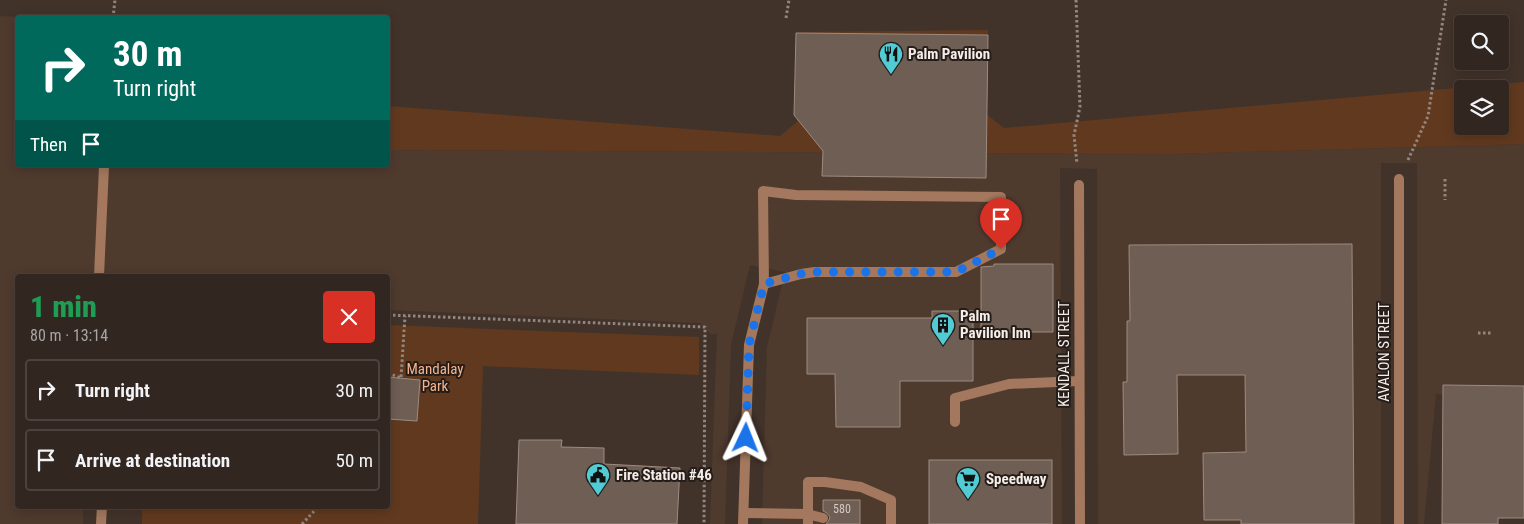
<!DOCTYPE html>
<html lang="en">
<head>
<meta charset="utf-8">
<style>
  :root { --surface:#322620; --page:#3d322d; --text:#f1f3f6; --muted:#a8a5a5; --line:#4d433e }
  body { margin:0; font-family:"Roboto Condensed",sans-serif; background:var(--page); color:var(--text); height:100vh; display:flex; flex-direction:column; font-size:19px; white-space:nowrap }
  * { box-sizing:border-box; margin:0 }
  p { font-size:16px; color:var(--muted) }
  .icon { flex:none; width:28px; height:28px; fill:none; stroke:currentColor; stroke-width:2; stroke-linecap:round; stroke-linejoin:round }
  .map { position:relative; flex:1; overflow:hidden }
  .panel { position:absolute; left:15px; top:274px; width:375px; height:235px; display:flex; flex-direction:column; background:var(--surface); border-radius:5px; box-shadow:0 2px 12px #0003,0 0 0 1px var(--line) }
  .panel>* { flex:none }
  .hud { position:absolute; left:15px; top:15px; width:375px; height:152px; border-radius:5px; box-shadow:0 2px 12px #0003,0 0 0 1px var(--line); background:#00695c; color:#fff; overflow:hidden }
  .controls { position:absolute; left:1454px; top:15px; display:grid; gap:10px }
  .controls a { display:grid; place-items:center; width:55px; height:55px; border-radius:5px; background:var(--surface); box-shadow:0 2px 12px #0003,0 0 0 1px var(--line); font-size:25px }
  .pin { position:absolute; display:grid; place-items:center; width:42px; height:42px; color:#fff; margin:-51px -21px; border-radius:50% 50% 50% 0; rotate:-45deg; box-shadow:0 0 5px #0007 }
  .pin .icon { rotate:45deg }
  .me { position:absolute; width:55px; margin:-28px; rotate:2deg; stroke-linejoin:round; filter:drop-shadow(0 0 4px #0008) }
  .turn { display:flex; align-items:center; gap:18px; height:105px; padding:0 15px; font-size:22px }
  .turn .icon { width:65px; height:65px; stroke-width:2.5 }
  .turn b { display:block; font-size:35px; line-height:42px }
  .then { display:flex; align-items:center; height:48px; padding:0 15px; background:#0003; gap:10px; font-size:19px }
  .round { display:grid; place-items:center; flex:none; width:52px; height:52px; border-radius:5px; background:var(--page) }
  .summary { display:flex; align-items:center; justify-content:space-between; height:85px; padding:0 15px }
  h1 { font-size:30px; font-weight:800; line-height:38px; color:#1e9e55 }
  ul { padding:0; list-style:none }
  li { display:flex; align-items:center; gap:15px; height:62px; margin:0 10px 8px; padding:0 5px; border:2px solid var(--line); border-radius:5px }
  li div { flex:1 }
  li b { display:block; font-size:19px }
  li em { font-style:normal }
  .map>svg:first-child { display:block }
  .built { fill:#4f3a2e }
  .green { fill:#61391f; fill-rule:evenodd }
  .building { fill:#6e5e54; stroke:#9d8b81 }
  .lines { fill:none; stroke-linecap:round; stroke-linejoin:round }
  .path { stroke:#92867e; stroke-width:3; stroke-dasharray:2.5 2.5; stroke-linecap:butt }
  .service { stroke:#a3785e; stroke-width:10 }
  .minor { stroke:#a3785e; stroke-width:10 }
  .route { stroke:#1a73e8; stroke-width:9; stroke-dasharray:0 16.2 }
  .labels { text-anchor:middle; stroke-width:4; stroke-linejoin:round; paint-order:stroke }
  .number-label { font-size:12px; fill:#d5c9c3 }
  .poi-label { font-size:15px; font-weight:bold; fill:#f7ede8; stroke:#241d19; text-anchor:start }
  .street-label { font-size:15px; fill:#f7ede8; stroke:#241d19 }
  .park-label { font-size:15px; fill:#f5b38c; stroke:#241d19 }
</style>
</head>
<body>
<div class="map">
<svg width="1524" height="524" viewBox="0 0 1524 524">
  <rect width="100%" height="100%" fill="#42332a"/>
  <path class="built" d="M0,16L22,17L18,18V165H388V150L1170,154L1524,144V400L1436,394L1424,524H1418L1417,163H1381V524H1098L1097,169L1060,168L1062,524H762L767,347L785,272L750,265L731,345L725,524H710L717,334H711L700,323L388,310V276H18V506H83V524H0Z"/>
  <g class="green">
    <path d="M988,30L986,114L1004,128L1524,82V144L1170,154L388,150V106L780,136L797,122L802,32ZM1462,89H1500V126H1462Z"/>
    <path d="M388,325L699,337V375L483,366L478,524H142V506H388Z"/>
  </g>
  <g class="building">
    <path d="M796,33L988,35L986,178L822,176L823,151L794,115Z"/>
    <path d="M1352,244L1354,524H1241V520H1204L1203,453L1246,452L1245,375H1177L1178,454L1124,455L1123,382H1127V321H1130L1129,245Z"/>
    <path d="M994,264H1053V332H981V267L994,266Z"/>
    <path d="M932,311H973V381H900V427H836L835,374H807V318H932Z"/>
    <path d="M388,377L420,380L417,421L388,419Z"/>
    <path d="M1443,385L1524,386V518H1498V524H1442Z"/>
    <path d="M519,440H562L561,447L604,448V464L680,468L677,524H516Z"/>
    <rect x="929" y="460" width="123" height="64"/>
    <path d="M823,500H860V524H826L829,520L830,517L827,513L823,511Z"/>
  </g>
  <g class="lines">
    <g class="path">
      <path d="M1076,0L1080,107L1074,135L1077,164"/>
      <path d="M113,18L115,0"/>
      <path d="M786,18L789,0"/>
      <path d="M1408,160L1428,116L1446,0"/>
      <path d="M1445,179V200"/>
      <path d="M388,315L705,327L704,524"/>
      <path d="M1478,333H1493"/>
      <path d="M388,373L401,378L405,316"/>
      <path d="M302,524L319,506"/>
    </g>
    <g class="service">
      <path d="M763,191L796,195L1001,197V249L956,272H815L801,274L764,284Z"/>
      <path d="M99,276L104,166"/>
      <path d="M955,422V398L1009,384L1079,381"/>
      <path d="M744,513L807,514L823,518"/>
      <path d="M808,524V482H825L861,487L891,500V524"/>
    </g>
    <g class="minor">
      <path d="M1399,179V524"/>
      <path d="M1079,185L1080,524"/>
      <path d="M101,524L102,506"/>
      <path d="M743,524L749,345L764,284"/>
    </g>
  </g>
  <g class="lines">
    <path class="route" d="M746,438L749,345L764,284L800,274L815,272H956L1001,249"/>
  </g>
  <defs>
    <g id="restaurant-pin" transform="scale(1.25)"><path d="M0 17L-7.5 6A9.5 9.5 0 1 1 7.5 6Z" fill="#51ccd5" stroke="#241d19"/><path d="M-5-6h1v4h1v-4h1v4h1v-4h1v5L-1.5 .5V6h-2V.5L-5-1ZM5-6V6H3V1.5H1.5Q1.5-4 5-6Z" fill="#111"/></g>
    <g id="building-pin" transform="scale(1.25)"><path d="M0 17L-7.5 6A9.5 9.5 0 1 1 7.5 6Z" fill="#51ccd5" stroke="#241d19"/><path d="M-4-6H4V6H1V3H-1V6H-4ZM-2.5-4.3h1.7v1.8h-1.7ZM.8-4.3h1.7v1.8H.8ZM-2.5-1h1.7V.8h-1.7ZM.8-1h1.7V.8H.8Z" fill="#111"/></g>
    <g id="civic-pin" transform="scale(1.25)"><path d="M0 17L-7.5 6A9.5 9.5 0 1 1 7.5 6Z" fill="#51ccd5" stroke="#241d19"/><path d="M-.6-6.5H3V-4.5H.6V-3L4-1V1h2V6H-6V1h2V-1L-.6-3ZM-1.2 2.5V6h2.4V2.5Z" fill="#111"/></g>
    <g id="supermarket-pin" transform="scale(1.25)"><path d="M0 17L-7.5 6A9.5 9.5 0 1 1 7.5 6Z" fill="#51ccd5" stroke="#241d19"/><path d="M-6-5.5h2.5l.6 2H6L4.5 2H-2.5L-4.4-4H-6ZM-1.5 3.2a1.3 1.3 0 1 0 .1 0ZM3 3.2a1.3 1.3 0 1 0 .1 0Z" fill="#111"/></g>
  </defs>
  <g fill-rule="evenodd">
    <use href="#restaurant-pin" x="891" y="54"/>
    <use href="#building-pin" x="943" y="325"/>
    <use href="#civic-pin" x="598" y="475"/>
    <use href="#supermarket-pin" x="968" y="479"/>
  </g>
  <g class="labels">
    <g class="number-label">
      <text x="842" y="513">580</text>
    </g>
    <g class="poi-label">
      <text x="908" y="59">Palm Pavilion</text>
      <text x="960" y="321">Palm<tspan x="960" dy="17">Pavilion Inn</tspan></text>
      <text x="616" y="480">Fire Station #46</text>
      <text x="986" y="484">Speedway</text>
    </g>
    <g class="street-label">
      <text transform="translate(1384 352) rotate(-90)" y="5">AVALON STREET</text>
      <text transform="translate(1064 354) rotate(-90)" y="5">KENDALL STREET</text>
    </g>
    <g class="park-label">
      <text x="435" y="374">Mandalay<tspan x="435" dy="17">Park</tspan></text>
    </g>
  </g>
</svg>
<div class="controls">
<a><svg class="icon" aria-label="search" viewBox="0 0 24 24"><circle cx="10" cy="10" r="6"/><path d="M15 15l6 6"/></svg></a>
<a><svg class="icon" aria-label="layers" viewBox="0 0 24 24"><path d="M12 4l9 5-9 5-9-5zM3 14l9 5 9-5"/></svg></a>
</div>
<div class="pin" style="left:1001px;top:249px;background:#d93025"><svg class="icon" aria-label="arrive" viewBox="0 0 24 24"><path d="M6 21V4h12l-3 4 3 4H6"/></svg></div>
<svg class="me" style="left:746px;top:438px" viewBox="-20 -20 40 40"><path d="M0-17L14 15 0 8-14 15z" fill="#1a73e8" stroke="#fff" stroke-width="4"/></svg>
<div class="hud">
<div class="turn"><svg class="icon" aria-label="right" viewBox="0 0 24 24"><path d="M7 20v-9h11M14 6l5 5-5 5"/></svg><div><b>30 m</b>Turn right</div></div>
<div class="then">Then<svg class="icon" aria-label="arrive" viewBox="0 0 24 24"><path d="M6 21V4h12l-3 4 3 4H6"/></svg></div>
</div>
<section class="panel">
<div class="summary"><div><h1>1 min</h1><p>80 m · 13:14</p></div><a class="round" style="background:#d93025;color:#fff"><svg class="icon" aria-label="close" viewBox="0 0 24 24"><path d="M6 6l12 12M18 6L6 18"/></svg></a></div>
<ul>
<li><svg class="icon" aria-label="right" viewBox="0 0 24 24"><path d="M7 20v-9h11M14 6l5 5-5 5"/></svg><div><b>Turn right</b></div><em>30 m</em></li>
<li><svg class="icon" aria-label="arrive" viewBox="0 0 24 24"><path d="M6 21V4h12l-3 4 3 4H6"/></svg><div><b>Arrive at destination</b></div><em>50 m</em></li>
</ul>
</section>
</div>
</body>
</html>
